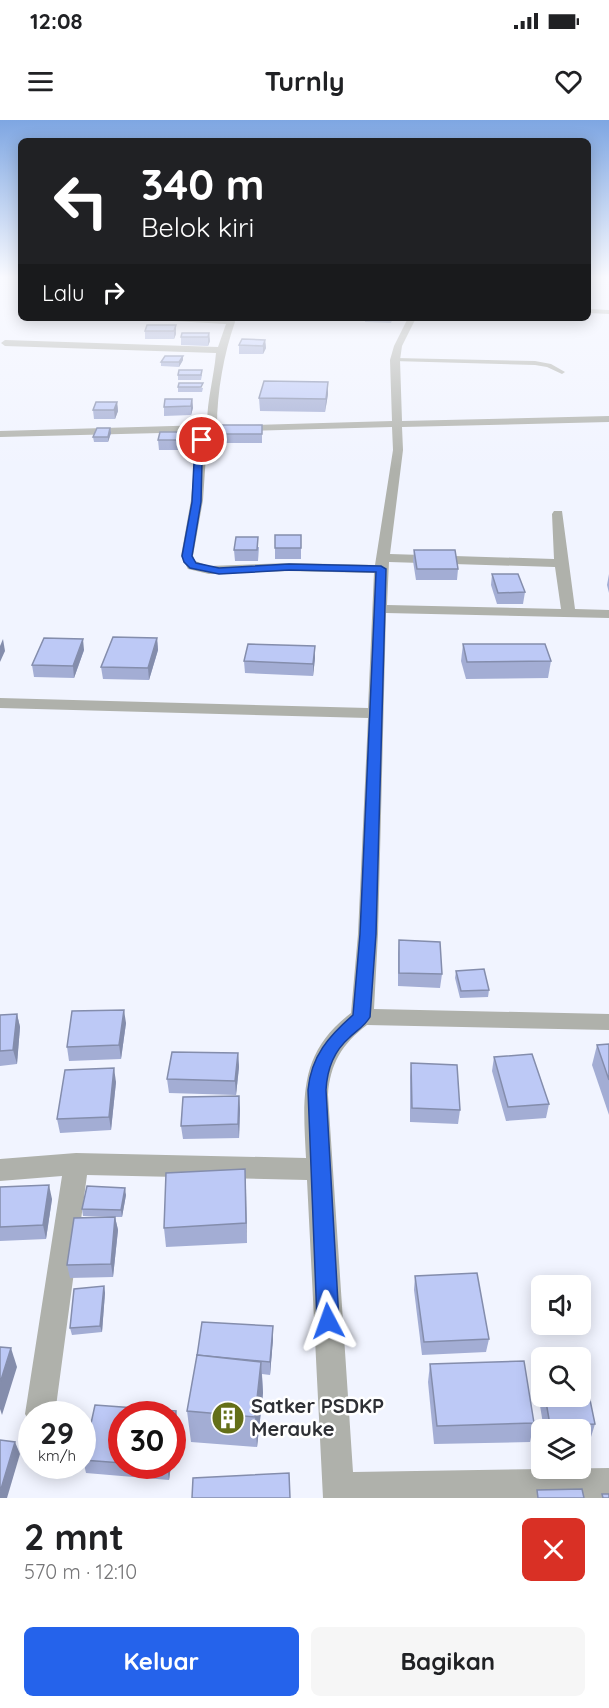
<!DOCTYPE html>
<html lang="id">
<head>
<meta charset="utf-8">
<style>
  :root { --surface:#fff; --page:#f6f6f6; --text:#202124; --muted:#757577; --accent:#2563eb }
  body { margin:0; font-family:Quicksand,sans-serif; background:var(--page); color:var(--text); height:100vh; display:flex; flex-direction:column; font-size:22px; white-space:nowrap }
  * { box-sizing:border-box; margin:0 }
  p { font-size:20px; color:var(--muted) }
  .icon { flex:none; width:33px; height:33px; fill:none; stroke:currentColor; stroke-width:2; stroke-linecap:round; stroke-linejoin:round }
  .map { position:relative; height:1378px; overflow:hidden }
  .details { display:flex; flex-direction:column; background:var(--surface); flex:1 }
  .details>* { flex:none }
  .top-card { position:absolute; left:18px; top:18px; width:573px; height:183px; border-radius:9px; box-shadow:0 3px 15px #0003; background:#202124; color:#fff; overflow:hidden }
  .controls { position:absolute; left:531px; top:1155px; display:grid; gap:12px }
  .controls a { display:grid; place-items:center; width:60px; height:60px; border-radius:9px; background:var(--surface); box-shadow:0 3px 15px #0003; font-size:30px }
  .speed { position:absolute; left:18px; top:1281px; display:flex; gap:12px; font-size:30px; font-weight:700; text-align:center }
  .speed>* { display:grid; place-content:center; width:78px; height:78px; border-radius:50%; background:var(--surface); box-shadow:0 3px 15px #0003; line-height:1 }
  .speed small { font-size:15px; font-weight:400 }
  .speed .limit { border:9px solid #d22; background:#fff; color:#111 }
  .pin { position:absolute; display:grid; place-items:center; width:51px; height:51px; color:#fff; margin:-26px; border:3px solid #fff; border-radius:50%; box-shadow:0 2px 6px #0007 }
  .me { position:absolute; width:66px; margin:-33px; rotate:356deg; stroke-linejoin:round; filter:drop-shadow(0 0 4px #0008) }
  .turn { display:flex; align-items:center; gap:21px; height:126px; padding:0 24px; font-size:27px }
  .turn .icon { width:78px; height:78px; stroke-width:2.5 }
  .turn b { display:block; font-size:42px; line-height:51px }
  .then { display:flex; align-items:center; height:57px; padding:0 24px; background:#0003; gap:12px; font-size:22px }
  .round { display:grid; place-items:center; flex:none; width:63px; height:63px; border-radius:9px; background:var(--page) }
  .overview { display:flex; align-items:center; justify-content:space-between; height:102px; padding:0 24px }
  h1 { font-size:36px; font-weight:800; line-height:45px }
  .cta { display:flex; gap:12px; margin-top:auto; padding:12px 24px }
  .cta a { flex:1; height:69px; border-radius:9px; background:var(--accent); color:#fff; font-size:24px; font-weight:800; line-height:69px; text-align:center }
  .cta a+a { background:var(--page); color:var(--text) }
  .status { display:flex; justify-content:space-between; align-items:center; height:42px; padding:0 30px; background:var(--surface); direction:ltr }
  .status svg { height:16px; fill:currentColor }
  header { display:flex; justify-content:space-between; align-items:center; height:78px; padding:0 24px; background:var(--surface); font-size:27px; font-weight:800 }
  .map>svg:first-child { display:block }
  .lines { fill:none; stroke-linecap:round; stroke-linejoin:round }
  .lane { fill:#afb1ab; fill-rule:evenodd }
  .street { fill:#afb1ab; fill-rule:evenodd }
  .wall { fill:#a3add4 }
  .shaded-wall { fill:#848dac }
  .building { fill:#bdc9f6; stroke:#848dac; stroke-width:1.5 }
  .route { fill:#2563eb; stroke:#184099; stroke-width:1.5 }
  .labels { text-anchor:middle; stroke-width:5; stroke-linejoin:round; paint-order:stroke }
  .near-poi-label { font-size:20px; font-weight:bold; fill:#2e3035; stroke:#fff; text-anchor:start }
</style>
</head>
<body>
<div class="status"><b>12:08</b><svg viewBox="0 0 49 12"><path d="M0 12V9h3v3zM5 12V6h3v6zM10 12V3h3v9zM15 12V0h3v12zM26 1h20v11H26zM47 4h2v5h-2z"/></svg></div>
<header><svg class="icon" aria-label="menu" viewBox="0 0 24 24"><path d="M4 6h16M4 12h16M4 18h16"/></svg>Turnly<svg class="icon" aria-label="heart" viewBox="0 0 24 24"><path d="M12 20l-8-8c-3-5 5-10 8-4 3-6 11-1 8 4z"/></svg></header>
<div class="map">
<svg width="609" height="1378" viewBox="0 0 609 1378">
  <rect width="100%" height="100%" fill="#f1f4ff"/>
  <g class="lines">
    <path class="lane" d="M395,238L535,241L551,244L565,252L562,254L547,247L535,245L393,241Z"/>
    <g class="street">
      <path d="M588,189L609,190V194L588,193Z"/>
      <path d="M152,198H234L235,202C224,233 217,272 217,306L392,301L390,240L394,226L408,198H416L402,226L400,240L402,301L609,296V302L402,307L403,330L390,434L554,439L552,394L554,391H562L575,489L609,490V498L386,493L378,814L374,889L609,894V910L367,905C342,924 330,944 328,975L353,1352L609,1348V1378H323L307,1060L87,1055L55,1294H32V1306L25,1294L62,1056L0,1061V1039L76,1033L306,1038C303,978 298,933 351,893L358,814L368,598L0,588V578L368,588L374,453L289,451L209,454L188,449L181,436L191,380L195,335L201,312L0,317V311L207,305C207,280 214,257 216,233L5,226L1,223L5,220L218,227L226,204L156,200ZM392,307L393,330L375,445L289,443L209,446L195,441L193,436L203,380L206,335L212,312ZM389,442L555,447L561,489L387,485Z"/>
    </g>
  </g>
  <g class="wall">
    <path d="M365,198H393L391,203L365,202Z"/>
    <path d="M176,205V214L174,219H145V211Z"/>
    <path d="M209,213L210,221L208,226L181,225V217Z"/>
    <path d="M265,220L266,228L263,234H239V225Z"/>
    <path d="M183,240L179,247L161,246V242Z"/>
    <path d="M178,255H202L201,260H178Z"/>
    <path d="M328,262V274L325,292L260,291L259,278Z"/>
    <path d="M179,263L203,268L202,272H178V267Z"/>
    <path d="M192,279L193,288L191,295L164,296V287Z"/>
    <path d="M117,282L118,291L115,299H94L93,290Z"/>
    <path d="M217,305L262,314V323H216V314Z"/>
    <path d="M110,308L111,313L108,322H94L93,317Z"/>
    <path d="M183,312L184,321L183,330H159L158,320Z"/>
    <rect x="275" y="415" width="26" height="24"/>
    <path d="M259,427L258,441H235L234,430Z"/>
    <path d="M414,430L458,449L457,460H416L413,441Z"/>
    <path d="M492,454L525,472L523,484H497L491,465Z"/>
    <path d="M609,454V473L607,465Z"/>
    <path d="M157,518L158,530L149,560L103,559L101,547Z"/>
    <path d="M463,524L551,541L548,558L466,559L461,541Z"/>
    <path d="M84,530L74,558L34,557L32,545Z"/>
    <path d="M315,538L313,556L245,553L244,541Z"/>
    <path d="M399,820L442,854L440,868L398,866V834Z"/>
    <path d="M456,851L489,870L488,877L460,878L455,858Z"/>
    <path d="M17,894L20,907L17,944L0,946V895Z"/>
    <path d="M126,903L121,939L69,941L67,927Z"/>
    <path d="M609,924V995L592,945L597,925Z"/>
    <path d="M238,933L239,947L236,975L169,973L167,959Z"/>
    <path d="M494,937L549,984L546,998L506,1001L492,951Z"/>
    <path d="M411,943L460,990L458,1004L410,1002V957Z"/>
    <path d="M116,962L111,1010L60,1013L57,999Z"/>
    <path d="M239,976L240,990L239,1018L183,1019L181,1006Z"/>
    <path d="M245,1049L247,1123L166,1127L164,1108Z"/>
    <path d="M0,1067L52,1079L46,1119L0,1121Z"/>
    <path d="M126,1075L122,1097H115L118,1110L113,1157L70,1158L67,1145L110,1097L83,1096L82,1089Z"/>
    <path d="M415,1156L489,1219L486,1232L422,1235L414,1170Z"/>
    <path d="M104,1166L105,1173L102,1212L72,1215L70,1208Z"/>
    <path d="M273,1206V1219L270,1255L262,1254L263,1273L257,1327L191,1322L187,1291Z"/>
    <path d="M539,1242H542V1276H580L595,1304L591,1317H580V1310H544L535,1255Z"/>
    <path d="M430,1244L534,1303L530,1322L434,1324L428,1262Z"/>
    <path d="M95,1285L176,1291L178,1303L172,1336V1294H122V1346H171L169,1360L86,1353L83,1340Z"/>
  </g>
  <g class="shaded-wall">
    <path d="M176,205V214L174,219V211Z"/>
    <path d="M209,213L210,221L208,226V217Z"/>
    <path d="M265,220L266,228L263,234V226Z"/>
    <path d="M183,236V240L179,247V242Z"/>
    <path d="M328,262V274L325,292L326,279Z"/>
    <path d="M192,279L193,288L191,295V286Z"/>
    <path d="M117,282L118,291L115,299L114,290Z"/>
    <path d="M110,308L111,313L108,322V317Z"/>
    <path d="M183,312L184,321L183,330L182,320Z"/>
    <path d="M157,518L158,530L149,560L148,548Z"/>
    <path d="M3,519L5,531L0,542V526Z"/>
    <path d="M83,519L84,530L74,558L73,546Z"/>
    <path d="M315,526V538L313,556V544Z"/>
    <path d="M124,890L126,903L121,939L119,925Z"/>
    <path d="M17,894L20,907L17,944L13,930Z"/>
    <path d="M238,933L239,947L236,975L235,961Z"/>
    <path d="M114,948L116,962L111,1010L109,997Z"/>
    <path d="M239,976L240,990L239,1018L238,1004Z"/>
    <path d="M245,1049L246,1068L247,1123L246,1103Z"/>
    <path d="M49,1065L52,1079L46,1119L43,1105Z"/>
    <path d="M125,1068L126,1075L122,1097L121,1090Z"/>
    <path d="M115,1097L118,1110L113,1157L111,1144Z"/>
    <path d="M104,1166L105,1173L102,1212L100,1206Z"/>
    <path d="M273,1206V1219L270,1255V1242Z"/>
    <path d="M11,1228L17,1247L2,1295L0,1289V1263Z"/>
    <path d="M261,1242L263,1273L257,1327L255,1297Z"/>
    <path d="M176,1291L178,1303L172,1336V1312Z"/>
    <path d="M15,1322L20,1334L7,1378H0V1372Z"/>
    <path d="M167,1346H171L169,1360L167,1347Z"/>
  </g>
  <g class="building">
    <path d="M147,205H176L174,211H145Z"/>
    <path d="M182,213H209L208,217H181Z"/>
    <path d="M242,219L265,220L263,226L239,225Z"/>
    <path d="M165,236H183L179,242H161Z"/>
    <path d="M179,250H202L201,255H178Z"/>
    <path d="M264,261L328,262L326,279L259,278Z"/>
    <path d="M179,263H203L201,267H178Z"/>
    <path d="M165,279H192L191,286L164,287Z"/>
    <path d="M96,282H117L114,290H93Z"/>
    <path d="M217,305H262V314H216Z"/>
    <path d="M97,308H110L108,317H93Z"/>
    <path d="M160,312H183L182,320H158Z"/>
    <rect x="275" y="415" width="26" height="13"/>
    <path d="M236,417H258L257,430H234Z"/>
    <path d="M414,430H455L458,449H417Z"/>
    <path d="M492,454H518L525,472L498,473Z"/>
    <path d="M113,517L157,518L148,548L101,547Z"/>
    <path d="M44,518L83,519L73,546L32,545Z"/>
    <path d="M248,524L315,526L313,544L244,541Z"/>
    <path d="M463,524H545L551,541L467,542Z"/>
    <path d="M399,820L440,822L442,854L399,853Z"/>
    <path d="M484,849L489,870L461,871L456,851Z"/>
    <path d="M124,890L119,925L67,927L72,891Z"/>
    <path d="M17,894L13,930L0,931V895Z"/>
    <path d="M609,924V960L597,925Z"/>
    <path d="M172,932L238,933L235,961L167,959Z"/>
    <path d="M532,934L549,984L508,987L494,937Z"/>
    <path d="M411,943L457,945L460,990L412,988Z"/>
    <path d="M114,948L109,997L57,999L65,950Z"/>
    <path d="M239,976L238,1004L181,1006L183,977Z"/>
    <path d="M245,1049L246,1103L164,1108L166,1053Z"/>
    <path d="M49,1065L43,1105L0,1107V1067Z"/>
    <path d="M87,1066L125,1068L121,1090L82,1089Z"/>
    <path d="M115,1097L111,1144L67,1145L74,1098Z"/>
    <path d="M477,1153L489,1219L424,1222L415,1156Z"/>
    <path d="M104,1166L100,1206L70,1208L74,1169Z"/>
    <path d="M202,1202L273,1206L270,1242L197,1235V1236Z"/>
    <path d="M0,1227L11,1228L0,1263Z"/>
    <path d="M197,1235L261,1242L255,1297L187,1291Z"/>
    <path d="M524,1241L534,1303L437,1306L430,1244Z"/>
    <path d="M580,1241H582L595,1304L550,1305L545,1276H580Z"/>
    <path d="M539,1242H542V1259Z"/>
    <path d="M95,1285L176,1291L172,1312V1294H122V1343L83,1340Z"/>
    <path d="M0,1320L15,1322L0,1372Z"/>
    <path d="M146,1346H167V1347Z"/>
    <path d="M289,1353L290,1378H192L193,1358Z"/>
    <path d="M582,1369L584,1378H538L537,1370Z"/>
    <path d="M602,1374H609V1378H603Z"/>
  </g>
  <linearGradient id="sky" x2="0" y2="1"><stop stop-color="#7ea6e2"/><stop offset="0.45" stop-color="#f9faff"/><stop offset="1" stop-color="#f9faff" stop-opacity="0"/></linearGradient>
  <rect width="609" height="349" fill="url(#sky)"/>
  <path class="route" d="M199,319L206,320L202,342L201,382L192,436L196,443L219,448L289,444L381,446L386,449L376,814L370,897C365,906 356,911 349,918C333,932 327,950 326,970L339,1201L335,1208L328,1212L320,1208L317,1201L308,970C311,936 329,916 353,895L360,814L376,452L289,450L219,454L190,448L184,442L182,436L192,382L194,342Z"/>
  <defs>
    <g id="building-disc" transform="scale(1.725)"><circle r="9.5" fill="#646f18" stroke="#fff"/><path d="M-4-6H4V6H1V3H-1V6H-4ZM-2.5-4.3h1.7v1.8h-1.7ZM.8-4.3h1.7v1.8H.8ZM-2.5-1h1.7V.8h-1.7ZM.8-1h1.7V.8H.8Z" fill="#fff"/></g>
  </defs>
  <g fill-rule="evenodd">
    <use href="#building-disc" x="228" y="1298"/>
  </g>
  <g class="labels">
    <g class="near-poi-label">
      <text x="251" y="1293">Satker PSDKP<tspan x="251" dy="23">Merauke</tspan></text>
    </g>
  </g>
</svg>
<div class="controls">
<a><svg class="icon" aria-label="sound" viewBox="0 0 24 24"><path d="M4 9h4l5-4v14l-5-4H4zM17 9q2 3 0 6"/></svg></a>
<a><svg class="icon" aria-label="search" viewBox="0 0 24 24"><circle cx="10" cy="10" r="6"/><path d="M15 15l6 6"/></svg></a>
<a><svg class="icon" aria-label="layers" viewBox="0 0 24 24"><path d="M12 4l9 5-9 5-9-5zM3 14l9 5 9-5"/></svg></a>
</div>
<div class="speed"><div>29<small>km/h</small></div><div class="limit">30</div></div>
<div class="pin" style="left:202px;top:320px;background:#d93025"><svg class="icon" aria-label="arrive" viewBox="0 0 24 24"><path d="M6 21V4h12l-3 4 3 4H6"/></svg></div>
<svg class="me" style="left:328px;top:1201px" viewBox="-20 -20 40 40"><path d="M0-17L14 15 0 8-14 15z" fill="#2563eb" stroke="#fff" stroke-width="4"/></svg>
<div class="top-card">
<div class="turn"><svg class="icon" aria-label="left" viewBox="0 0 24 24"><path d="M17 20v-9H6M10 6l-5 5 5 5"/></svg><div><b>340 m</b>Belok kiri</div></div>
<div class="then">Lalu<svg class="icon" aria-label="right" viewBox="0 0 24 24"><path d="M7 20v-9h11M14 6l5 5-5 5"/></svg></div>
</div>
</div>
<section class="details">
<div class="overview"><div><h1>2 mnt</h1><p>570 m · 12:10</p></div><a class="round" style="background:#d93025;color:#fff"><svg class="icon" aria-label="close" viewBox="0 0 24 24"><path d="M6 6l12 12M18 6L6 18"/></svg></a></div>
<div class="cta"><a>Keluar</a><a>Bagikan</a></div>
</section>
</body>
</html>
